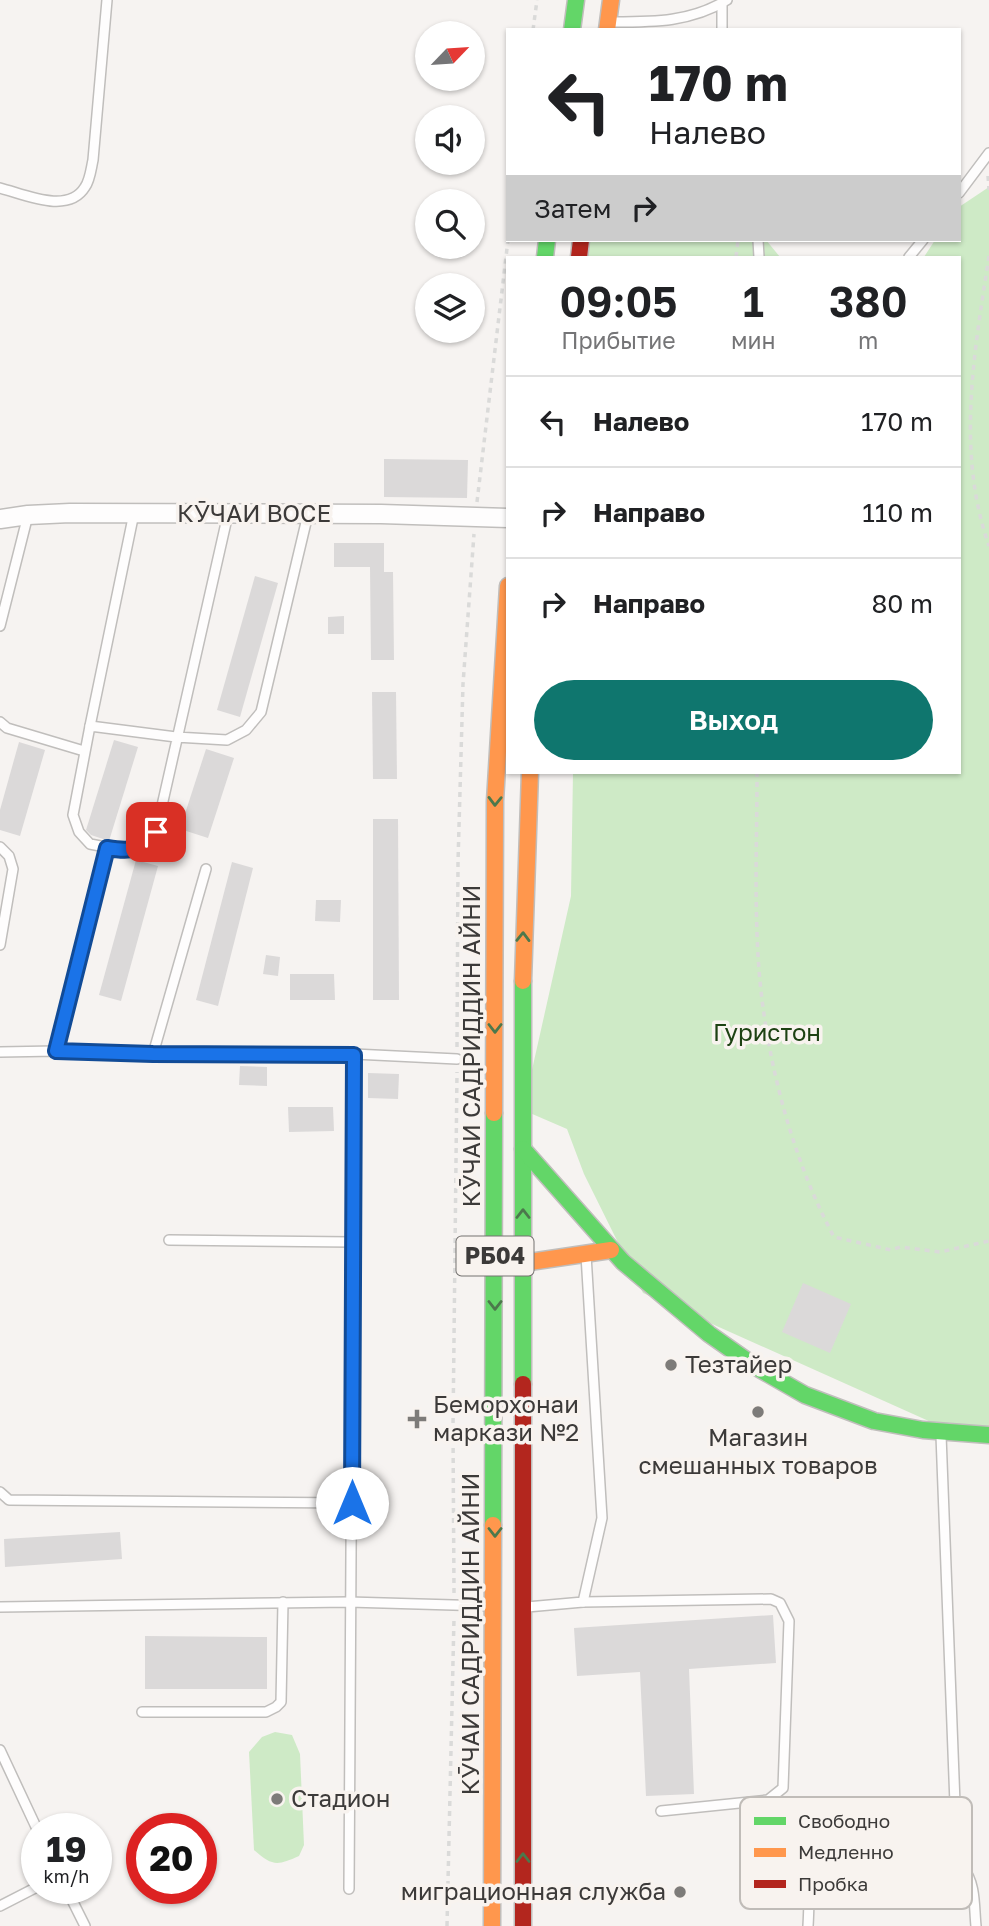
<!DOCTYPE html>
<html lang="ru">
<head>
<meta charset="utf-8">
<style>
  :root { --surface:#fff; --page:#f6f6f6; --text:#202124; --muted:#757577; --line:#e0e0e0; --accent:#0f766e }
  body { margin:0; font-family:"Golos Text",sans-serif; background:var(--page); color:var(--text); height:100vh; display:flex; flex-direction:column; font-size:26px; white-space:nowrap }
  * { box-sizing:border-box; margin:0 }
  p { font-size:23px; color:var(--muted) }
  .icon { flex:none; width:38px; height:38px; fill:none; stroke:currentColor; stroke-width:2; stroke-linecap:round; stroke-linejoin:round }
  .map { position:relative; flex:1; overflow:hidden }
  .details { position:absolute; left:506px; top:256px; width:455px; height:518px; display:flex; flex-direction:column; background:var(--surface); border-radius:0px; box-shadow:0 2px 5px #0004 }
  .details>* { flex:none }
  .hud { position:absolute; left:506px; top:28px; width:455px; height:214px; border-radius:0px; box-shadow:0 2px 5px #0004; background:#fff; color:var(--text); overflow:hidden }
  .needle { width:46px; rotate:65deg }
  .fabs { position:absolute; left:415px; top:21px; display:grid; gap:14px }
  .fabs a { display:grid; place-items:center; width:70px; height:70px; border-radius:50%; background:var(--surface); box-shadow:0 2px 5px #0004; font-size:35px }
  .speed { position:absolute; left:21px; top:1813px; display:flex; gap:14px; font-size:35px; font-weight:700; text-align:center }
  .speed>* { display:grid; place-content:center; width:91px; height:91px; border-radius:50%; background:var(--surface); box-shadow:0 2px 5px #0004; line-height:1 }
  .speed small { font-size:18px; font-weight:400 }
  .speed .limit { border:10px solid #d22; background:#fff; color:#111 }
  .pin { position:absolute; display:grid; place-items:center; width:60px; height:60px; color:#fff; margin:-30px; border-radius:14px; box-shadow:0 4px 10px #0006 }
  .me { position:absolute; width:77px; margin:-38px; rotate:0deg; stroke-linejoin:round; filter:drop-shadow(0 0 5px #0008) }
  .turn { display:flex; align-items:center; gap:24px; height:147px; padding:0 28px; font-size:32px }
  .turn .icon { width:91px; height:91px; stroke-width:2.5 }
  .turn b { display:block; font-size:49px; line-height:60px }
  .then { display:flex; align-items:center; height:66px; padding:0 28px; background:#0003; gap:14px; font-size:26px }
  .eta { display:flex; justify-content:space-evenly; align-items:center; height:119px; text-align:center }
  .eta b { font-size:42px; font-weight:600; line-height:49px }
  .button { display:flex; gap:14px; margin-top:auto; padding:14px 28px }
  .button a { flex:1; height:80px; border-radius:42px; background:var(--accent); color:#fff; font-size:28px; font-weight:600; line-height:80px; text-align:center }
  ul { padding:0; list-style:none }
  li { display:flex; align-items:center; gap:21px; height:91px; padding:0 28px; border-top:2px solid var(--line) }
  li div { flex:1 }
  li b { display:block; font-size:26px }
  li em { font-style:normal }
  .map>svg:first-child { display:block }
  .green { fill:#ceeac6 }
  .building { fill:#dbd9d9 }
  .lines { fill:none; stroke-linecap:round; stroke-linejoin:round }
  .lane-casing { stroke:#c0bebc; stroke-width:12 }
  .street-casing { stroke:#c0bebc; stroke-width:21 }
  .fast-casing { stroke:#c0bebc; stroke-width:19 }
  .slow-casing { stroke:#c0bebc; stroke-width:19 }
  .jam-casing { stroke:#c0bebc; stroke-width:19 }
  .path { stroke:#dadad9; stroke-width:3.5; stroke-dasharray:5 5; stroke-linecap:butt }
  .lane { stroke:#fefdfd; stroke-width:9 }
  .street { stroke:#fefdfd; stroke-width:18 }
  .fast { stroke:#63d668; stroke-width:16 }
  .slow { stroke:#ff974d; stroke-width:16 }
  .jam { stroke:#b3261e; stroke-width:16 }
  .oneway { stroke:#4c784c }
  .route-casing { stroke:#114b97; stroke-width:18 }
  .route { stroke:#1a73e8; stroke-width:12 }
  .poi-dot { fill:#7d7b79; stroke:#f8f3ef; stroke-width:2.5 }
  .labels { text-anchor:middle; stroke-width:7; stroke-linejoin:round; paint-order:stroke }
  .shield { fill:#f8f3ef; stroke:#747270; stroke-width:2 }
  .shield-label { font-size:23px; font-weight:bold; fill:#3c3a39 }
  .street-label { font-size:24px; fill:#3c3a39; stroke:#f8f3ef }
  .park-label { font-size:24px; fill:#1d4213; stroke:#f8f3ef }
  .poi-label { font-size:24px; fill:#3c3a39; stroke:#f8f3ef; text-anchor:start }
  .key { fill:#f8f3ef; stroke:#c0bcb8; stroke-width:2 }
  .key-label { font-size:19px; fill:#3c3a39 }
</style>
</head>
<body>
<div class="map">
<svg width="989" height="1926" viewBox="0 0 989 1926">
  <rect width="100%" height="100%" fill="#f6f3f1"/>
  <g class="green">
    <path d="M989,187V1442L980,1444L643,1293L584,1174L567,1129L523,1110L571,896L573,772H959V257H924L935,240H959V207Z"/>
    <path d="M589,240H766L780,257H588Z"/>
    <path d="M275,1732L292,1735L300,1754L304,1845L299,1856C277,1866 272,1866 254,1850L249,1752L262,1737Z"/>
  </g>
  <g class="building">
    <path d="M384,459L468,460L467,498L384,497Z"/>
    <path d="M334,543H384V572H393L394,660H371L370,567H334Z"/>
    <path d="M255,576L278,583L240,717L217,710Z"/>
    <path d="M344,616V634H328V617Z"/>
    <path d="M372,692H396L397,779H373Z"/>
    <path d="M114,740L138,747L109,841L91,835L86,830Z"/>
    <path d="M19,742L45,750L20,836L0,830V810Z"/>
    <path d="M206,749L234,758L208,838L180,829Z"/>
    <path d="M373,819H398L399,1000H373Z"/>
    <path d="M136,860L158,866L121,1001L99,995Z"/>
    <path d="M232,862L253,868L218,1006L196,1000Z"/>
    <path d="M316,900H341L340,922L315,921Z"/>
    <path d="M266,955L280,957L278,976L263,974Z"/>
    <path d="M290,974H334L335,1000H290Z"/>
    <path d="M240,1066L267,1067V1086L239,1085Z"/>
    <path d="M368,1073L399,1074L398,1099L368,1098Z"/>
    <path d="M288,1107H333L334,1131L289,1132Z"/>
    <path d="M803,1283L851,1304L830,1353L782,1332Z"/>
    <path d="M120,1532L122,1559L5,1567L4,1539Z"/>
    <path d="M773,1615L776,1663L689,1669L694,1794L646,1796L640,1672L577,1676L574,1628Z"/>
    <path d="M145,1636L267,1637V1689H145Z"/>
  </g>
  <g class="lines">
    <g class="lane-casing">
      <g id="lane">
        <path d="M722,3V30"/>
        <path d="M614,22C655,22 691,22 727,0"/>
        <path d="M0,188C24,194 68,215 85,187C90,180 91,169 93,160L107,0"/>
        <path d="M959,193L989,153"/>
        <path d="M758,240L759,257"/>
        <path d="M909,257L923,240"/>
        <path d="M228,514L156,832L144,845L126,851L90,844L79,832L73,815L90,726L176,737L227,740L246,730L261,712L308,514"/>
        <path d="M0,626L28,515"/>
        <path d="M0,722L7,728L84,751"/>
        <path d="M90,726L134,513"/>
        <path d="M0,847L9,856L13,869L0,945"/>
        <path d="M56,1051L107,848"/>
        <path d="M0,1052L56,1051L153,1054H354L457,1059"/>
        <path d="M153,1054L206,869"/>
        <path d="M169,1240L352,1242"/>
        <path d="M941,1435L955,1804"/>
        <path d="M0,1492L9,1500L352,1503"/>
        <path d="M583,1602L771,1599L780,1603L789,1621L783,1788L768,1800L661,1811"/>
        <path d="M0,1607L349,1602L488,1606"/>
        <path d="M527,1607L583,1602L602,1518L586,1255"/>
        <path d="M142,1712H266L276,1707L281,1702L283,1602"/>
        <path d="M0,1750L37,1829"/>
        <path d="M66,1888L85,1926"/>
        <path d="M349,1889L354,1054"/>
        <path d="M0,1906L37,1887"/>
        <path d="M808,1926C810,1895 806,1872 830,1849C863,1849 941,1840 963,1868C976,1883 974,1907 976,1926"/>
      </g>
    </g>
    <g class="street-casing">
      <path id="street" d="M0,519L28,515L70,513L381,514L508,518"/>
    </g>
    <g class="fast-casing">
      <g id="fast">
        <path d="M572,30L576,0"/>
        <path d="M545,257L547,240"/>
        <path d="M523,981V1384"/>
        <path d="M523,1149L623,1262L709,1334L756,1367L805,1395L874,1421L923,1430L989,1435"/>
        <path d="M493,1525L494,1113"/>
      </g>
    </g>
    <g class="slow-casing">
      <g id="slow">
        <path d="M607,30L611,0"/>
        <path d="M523,981L530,772"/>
        <path d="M494,1113L495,801L508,586"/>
        <path d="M523,1263L611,1250"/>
        <path d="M492,1926L493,1525"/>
      </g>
    </g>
    <g class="jam-casing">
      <g id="jam">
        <path d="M579,257L581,240"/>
        <path d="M523,1384V1926"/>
      </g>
    </g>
    <g class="path">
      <path d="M533,30L537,0"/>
      <path d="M988,176L989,190"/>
      <path d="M989,256C974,353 956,452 989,546"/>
      <path d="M736,257L738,240"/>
      <path d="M477,502L508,240"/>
      <path d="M757,772C757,838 754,905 759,970C766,1058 792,1159 834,1237L891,1250L900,1247L940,1252L989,1241"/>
      <path d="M457,1047L458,862L463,684L474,534"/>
      <path d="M454,1593L453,1428L457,1072"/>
      <path d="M447,1926L454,1618"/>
    </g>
    <use href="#lane" class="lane"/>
    <use href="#street" class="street"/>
    <use href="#fast" class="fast"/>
    <use href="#slow" class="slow"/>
    <use href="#jam" class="jam"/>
  </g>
  <defs><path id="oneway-chevron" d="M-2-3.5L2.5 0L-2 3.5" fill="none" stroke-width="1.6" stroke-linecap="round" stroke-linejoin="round" transform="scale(1.75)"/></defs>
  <g class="oneway">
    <use href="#oneway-chevron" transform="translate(495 801) rotate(91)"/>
    <use href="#oneway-chevron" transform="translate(523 937) rotate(-89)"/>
    <use href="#oneway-chevron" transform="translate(495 1028) rotate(90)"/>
    <use href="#oneway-chevron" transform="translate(523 1214) rotate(-90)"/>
    <use href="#oneway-chevron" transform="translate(495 1305) rotate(90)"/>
    <use href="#oneway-chevron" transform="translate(495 1532) rotate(90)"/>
    <use href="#oneway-chevron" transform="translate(523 1858) rotate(-90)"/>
  </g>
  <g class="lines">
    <g class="route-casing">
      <path id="route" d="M156,832C139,851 131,852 107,848L56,1051L153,1054L354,1055L352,1503"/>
    </g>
    <use href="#route" class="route"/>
  </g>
  <g class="poi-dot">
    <circle cx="671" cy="1365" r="7"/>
    <circle cx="758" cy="1412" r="7"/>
    <path d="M413.5 1408.5h7v7h7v7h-7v7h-7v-7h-7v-7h7z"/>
    <circle cx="277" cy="1799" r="7"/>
    <circle cx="680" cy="1892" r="7"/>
  </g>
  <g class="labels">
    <rect class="shield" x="456.5" y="1236.5" width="77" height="39" rx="5"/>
    <g class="shield-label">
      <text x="495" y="1264">РБ04</text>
    </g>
    <g class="street-label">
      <text x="254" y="522">КӮЧАИ ВОСЕ</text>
      <text transform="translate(472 1046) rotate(-90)" y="8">КӮЧАИ САДРИДДИН АЙНИ</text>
      <text transform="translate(471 1634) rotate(-90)" y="8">КӮЧАИ САДРИДДИН АЙНИ</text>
    </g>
    <g class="park-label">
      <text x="767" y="1041">Гуристон</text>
    </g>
    <g class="poi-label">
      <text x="685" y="1373">Тезтайер</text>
      <text x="433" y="1413">Беморхонаи<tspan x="433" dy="28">маркази №2</tspan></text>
      <text x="758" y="1446" text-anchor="middle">Магазин<tspan x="758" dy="28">смешанных товаров</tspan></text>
      <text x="291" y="1807">Стадион</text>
      <text x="666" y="1900" text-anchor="end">миграционная служба</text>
    </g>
  </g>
  <rect x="740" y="1797" width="232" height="112" rx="10" class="key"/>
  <rect x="754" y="1817" width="32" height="8" fill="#63d668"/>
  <rect x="754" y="1848" width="32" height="9" fill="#ff974d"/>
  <rect x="754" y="1880" width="32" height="8" fill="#b3261e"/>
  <g class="key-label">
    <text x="798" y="1828">Свободно</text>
    <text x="798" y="1859">Медленно</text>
    <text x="798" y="1891">Пробка</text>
  </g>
</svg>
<div class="fabs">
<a><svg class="needle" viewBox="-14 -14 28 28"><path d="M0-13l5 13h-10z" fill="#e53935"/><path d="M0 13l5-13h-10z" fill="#757577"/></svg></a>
<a><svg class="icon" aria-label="sound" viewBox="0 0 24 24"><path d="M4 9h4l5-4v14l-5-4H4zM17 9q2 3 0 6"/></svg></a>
<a><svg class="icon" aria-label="search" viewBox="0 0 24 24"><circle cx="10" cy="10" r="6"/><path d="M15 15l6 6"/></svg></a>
<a><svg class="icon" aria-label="layers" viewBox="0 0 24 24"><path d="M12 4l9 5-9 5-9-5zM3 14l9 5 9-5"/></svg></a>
</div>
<div class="speed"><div>19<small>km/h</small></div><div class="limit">20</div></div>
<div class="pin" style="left:156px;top:832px;background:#d93025"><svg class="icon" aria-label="arrive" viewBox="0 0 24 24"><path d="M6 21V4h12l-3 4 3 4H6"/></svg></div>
<svg class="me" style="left:352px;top:1503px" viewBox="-20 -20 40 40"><circle r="19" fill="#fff"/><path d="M0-13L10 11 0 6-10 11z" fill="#1a73e8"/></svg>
<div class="hud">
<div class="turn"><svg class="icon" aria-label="left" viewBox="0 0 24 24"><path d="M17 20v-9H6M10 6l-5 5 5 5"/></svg><div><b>170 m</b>Налево</div></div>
<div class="then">Затем<svg class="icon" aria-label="right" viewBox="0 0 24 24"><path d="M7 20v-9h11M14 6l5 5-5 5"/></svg></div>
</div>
<section class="details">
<div class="eta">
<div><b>09:05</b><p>Прибытие</p></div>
<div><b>1</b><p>мин</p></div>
<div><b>380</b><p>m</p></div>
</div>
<ul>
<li><svg class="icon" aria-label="left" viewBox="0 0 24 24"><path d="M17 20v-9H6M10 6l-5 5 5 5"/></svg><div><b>Налево</b></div><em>170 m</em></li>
<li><svg class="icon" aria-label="right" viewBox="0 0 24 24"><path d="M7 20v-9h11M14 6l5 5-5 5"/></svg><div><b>Направо</b></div><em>110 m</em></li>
<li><svg class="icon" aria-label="right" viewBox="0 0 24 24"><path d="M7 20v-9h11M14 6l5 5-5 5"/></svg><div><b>Направо</b></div><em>80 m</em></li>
</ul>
<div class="button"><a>Выход</a></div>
</section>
</div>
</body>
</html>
